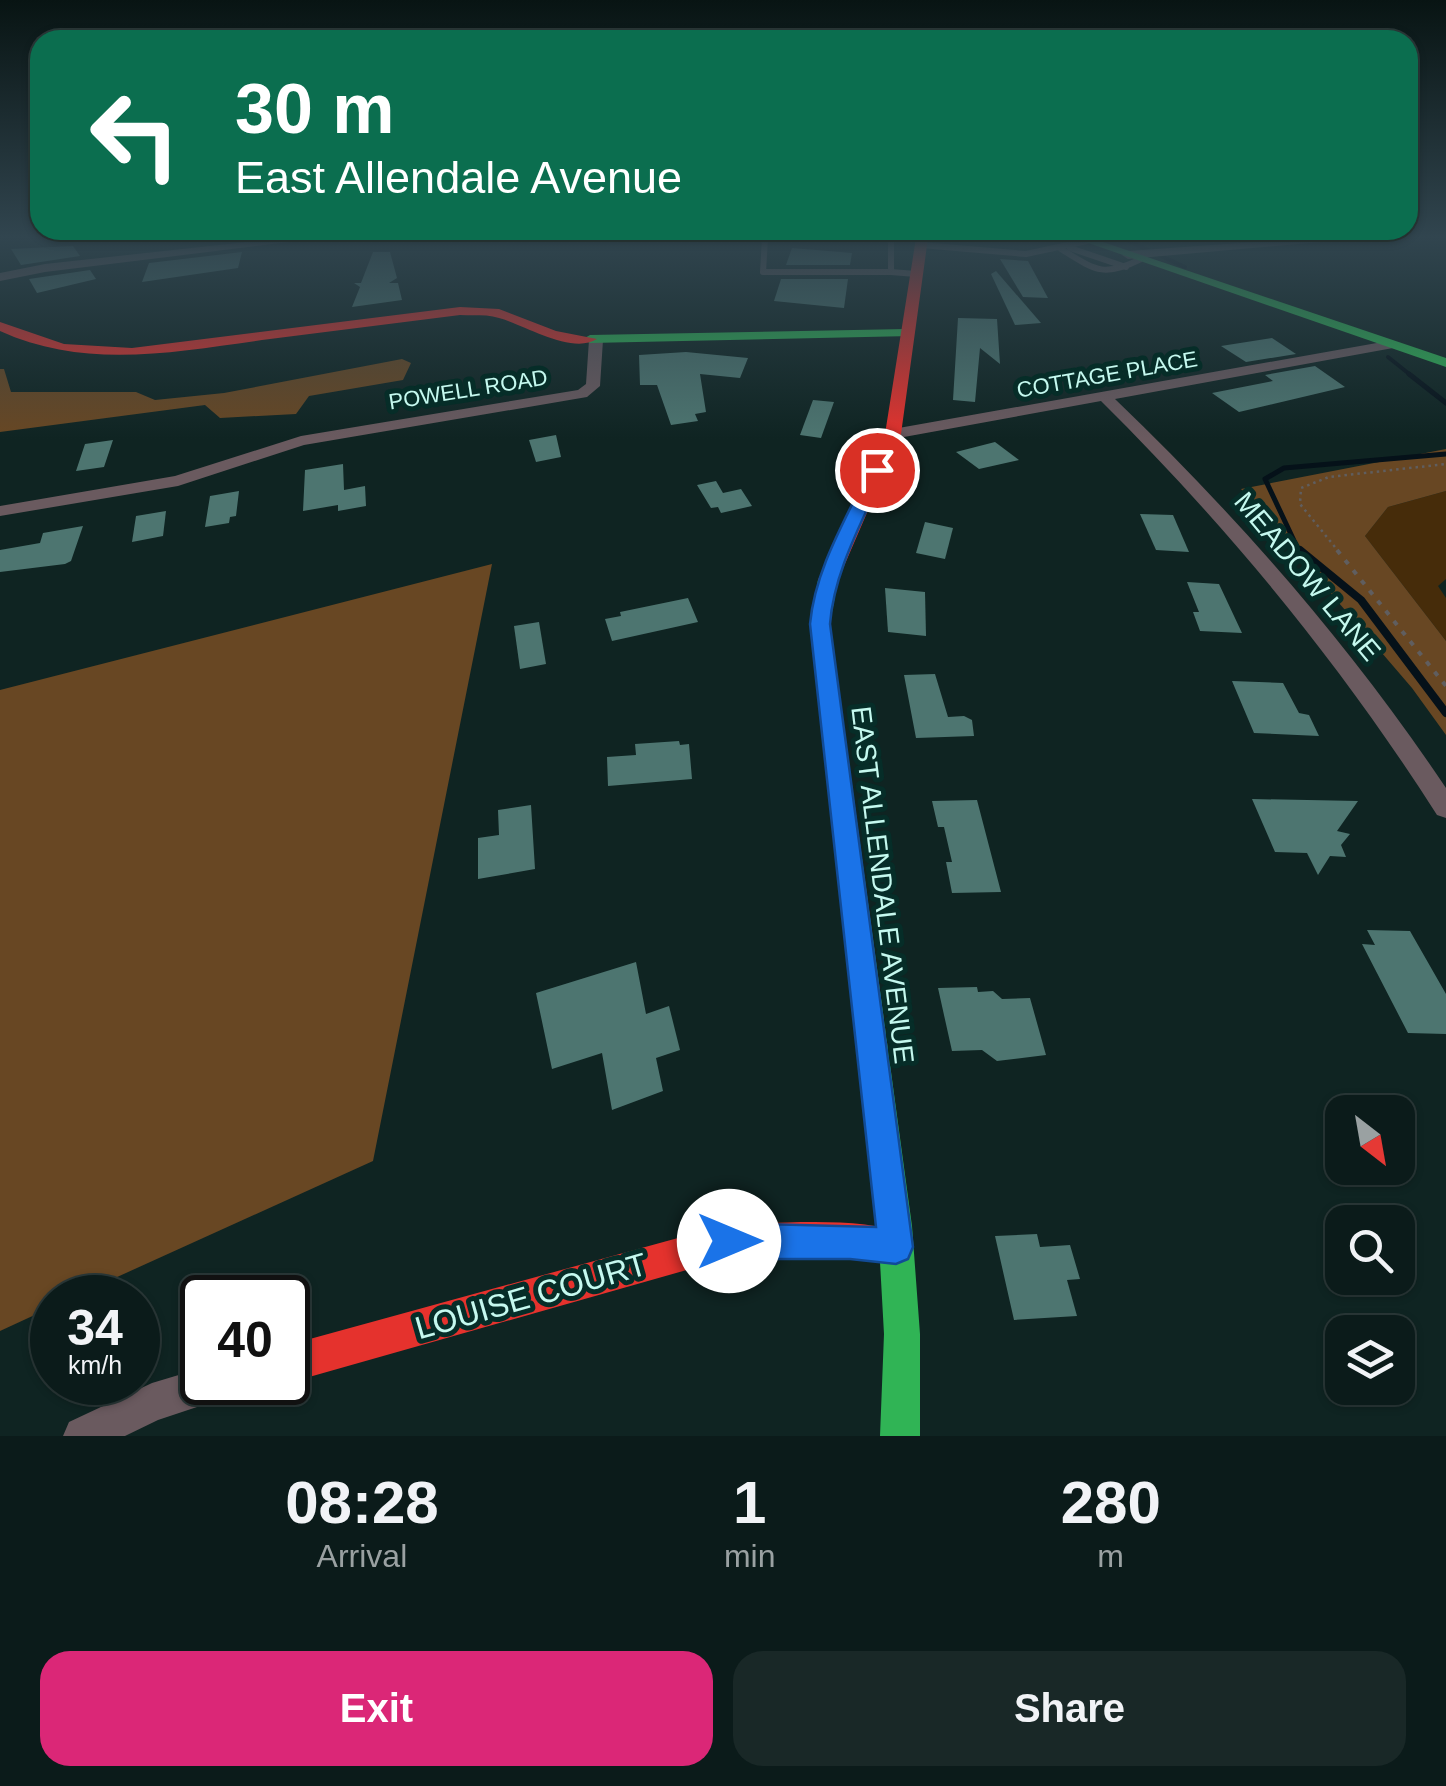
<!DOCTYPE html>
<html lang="en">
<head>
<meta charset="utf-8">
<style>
  :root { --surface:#0b1b1a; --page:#192827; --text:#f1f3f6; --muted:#9aa1a2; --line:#2b3939; --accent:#db2777 }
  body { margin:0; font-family:Arial,sans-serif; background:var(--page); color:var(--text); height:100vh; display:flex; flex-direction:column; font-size:38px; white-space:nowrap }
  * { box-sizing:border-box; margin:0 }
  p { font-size:32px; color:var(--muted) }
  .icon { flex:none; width:55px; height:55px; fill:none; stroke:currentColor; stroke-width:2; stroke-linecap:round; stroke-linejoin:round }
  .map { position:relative; height:1436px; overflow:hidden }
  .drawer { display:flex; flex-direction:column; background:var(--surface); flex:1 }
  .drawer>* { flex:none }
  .banner { position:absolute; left:30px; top:30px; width:1388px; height:210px; border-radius:30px; box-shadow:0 2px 8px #0004,0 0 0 2px var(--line); background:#0b6e4f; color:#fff; overflow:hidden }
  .needle { width:65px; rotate:149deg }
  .fabs { position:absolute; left:1325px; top:1095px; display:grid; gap:20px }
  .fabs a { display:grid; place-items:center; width:90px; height:90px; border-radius:20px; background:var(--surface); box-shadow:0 2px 8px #0004,0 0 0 2px var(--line); font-size:50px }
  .speed { position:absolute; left:30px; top:1275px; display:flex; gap:20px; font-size:50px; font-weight:700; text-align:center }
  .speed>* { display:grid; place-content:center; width:130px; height:130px; border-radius:50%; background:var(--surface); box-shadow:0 2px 8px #0004,0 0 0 2px var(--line); line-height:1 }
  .speed small { font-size:25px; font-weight:400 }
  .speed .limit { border:5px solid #111; border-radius:15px; background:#fff; color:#111 }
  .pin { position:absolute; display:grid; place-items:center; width:85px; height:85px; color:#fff; margin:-42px; border:5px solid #fff; border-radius:50%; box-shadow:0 2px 10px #0007 }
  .me { position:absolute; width:110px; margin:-55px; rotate:90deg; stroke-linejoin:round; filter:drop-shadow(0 0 8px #0008) }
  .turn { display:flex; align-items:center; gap:35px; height:210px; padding:0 40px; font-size:45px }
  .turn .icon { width:130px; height:130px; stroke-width:2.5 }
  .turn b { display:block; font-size:70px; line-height:85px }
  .eta { display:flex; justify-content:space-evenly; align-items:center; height:170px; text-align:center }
  .eta b { font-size:60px; font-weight:700; line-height:70px }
  .cta { display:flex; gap:20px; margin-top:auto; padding:20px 40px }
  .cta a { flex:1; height:115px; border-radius:30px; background:var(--accent); color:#fff; font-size:40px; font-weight:700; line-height:115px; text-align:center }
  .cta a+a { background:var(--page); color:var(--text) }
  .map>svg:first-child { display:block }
  .green { fill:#462c0a }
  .forest { fill:#684723 }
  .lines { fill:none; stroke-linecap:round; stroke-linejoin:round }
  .stream-far2 { stroke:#051119; stroke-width:4 }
  .stream-far1 { stroke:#051119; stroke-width:5 }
  .stream { stroke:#051119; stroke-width:8 }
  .building { fill:#4d7570 }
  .path-far1 { stroke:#605e5f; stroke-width:2.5; stroke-dasharray:2.5 4; stroke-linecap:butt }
  .path { stroke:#605e5f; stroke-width:4; stroke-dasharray:5 8; stroke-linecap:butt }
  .lane { stroke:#6a5a5f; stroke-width:6 }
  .street { fill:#6a5a5f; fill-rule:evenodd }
  .fast { fill:#30b455; fill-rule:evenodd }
  .jam { fill:#e5322d; fill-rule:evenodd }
  .route { fill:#1a73e8; stroke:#114b97; stroke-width:2.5 }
  .labels { text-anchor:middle; stroke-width:10; stroke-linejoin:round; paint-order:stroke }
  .far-street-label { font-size:22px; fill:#c5f9ef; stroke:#062d28 }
  .street-label { font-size:28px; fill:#c5f9ef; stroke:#062d28 }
  .near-street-label { font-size:32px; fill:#c5f9ef; stroke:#062d28 }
</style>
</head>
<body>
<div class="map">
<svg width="1446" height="1436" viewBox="0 0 1446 1436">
  <rect width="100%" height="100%" fill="#0f2422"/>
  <path class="green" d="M1446,491V579L1438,586L1446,598V641L1365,536L1388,507Z"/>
  <g class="forest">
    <path d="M402,359L411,363L403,380L309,396L296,414L220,418L205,405L0,432V369H4L11,392H136L155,400L224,393Z"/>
    <path d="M1446,449V491L1388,507L1365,536L1446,641V735L1412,688L1241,489Z"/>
    <path d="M492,564L373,1161L73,1297L52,1298V1307L0,1331V690Z"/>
  </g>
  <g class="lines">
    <g class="stream-far2">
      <path d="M1122,238L1185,267"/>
      <path d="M1388,357L1413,377"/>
    </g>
    <g class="stream-far1">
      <path d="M1409,374L1446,403"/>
      <path d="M1303,552L1297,547L1265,479L1284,468L1446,454"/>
    </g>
    <path class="stream" d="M1300,550L1361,600L1446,713"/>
  </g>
  <g class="building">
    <path d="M73,246L80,256L21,265L11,249Z"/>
    <path d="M792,248L852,253L850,265H786Z"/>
    <path d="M242,252L238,268L142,282L149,263Z"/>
    <path d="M373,252H390L397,278L389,283H398L402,300L352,307L360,287L354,283H361Z"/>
    <path d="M1000,259L1028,261L1048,298L1023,297Z"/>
    <path d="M90,270L96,279L37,293L29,279Z"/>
    <path d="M996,271L1041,323L1015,325L991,274Z"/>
    <path d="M781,279H848L844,308L774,301Z"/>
    <path d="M958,318L997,319L1000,364L980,348L975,402L953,400Z"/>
    <path d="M1272,338L1296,354L1246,362L1221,346Z"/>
    <path d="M686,352L748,358L740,378L700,374L706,412L695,414L698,421L671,425L657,385H640L639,355Z"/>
    <path d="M1315,366L1345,387L1239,412L1212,393L1273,381L1265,375Z"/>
    <path d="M813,400L834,402L821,438L800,435Z"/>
    <path d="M556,435L561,457L536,462L529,440Z"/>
    <path d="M113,440L104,467L76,471L85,444Z"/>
    <path d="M995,442L1019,460L979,469L956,452Z"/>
    <path d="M343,464L344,490L365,486L366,506L338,511V505L303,511L305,470Z"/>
    <path d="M716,481L723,493L741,489L752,506L721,513L718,507L711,508L697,485Z"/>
    <path d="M239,491L236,516L230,517L229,523L205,527L210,496Z"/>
    <path d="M166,511L163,536L132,542L136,516Z"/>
    <path d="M1140,514L1173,515L1189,552L1156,550Z"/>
    <path d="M925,522L953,528L945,559L916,553Z"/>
    <path d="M83,526L71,561L65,564L0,572V550L40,543L43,533Z"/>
    <path d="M1187,582L1219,584L1242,633L1200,631L1193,612H1199Z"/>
    <path d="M885,588L925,592L926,636L888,632Z"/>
    <path d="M688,598L698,622L612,641L605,619L621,616L620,612Z"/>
    <path d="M539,622L546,664L520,669L514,626Z"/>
    <path d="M935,674L948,717L964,716L972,720L974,736L916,738L904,675Z"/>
    <path d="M1232,681L1283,683L1299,713L1309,715L1319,736L1254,733Z"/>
    <path d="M679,741L680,745L689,744L692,779L608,786L607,757L636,755L635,744Z"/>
    <path d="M1252,799L1358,801L1337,831L1350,834L1341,845L1346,857L1330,856L1318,875L1307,853L1275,852Z"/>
    <path d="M977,800L1001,892L952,893L946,862H952L944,827H938L932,801Z"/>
    <path d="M531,805L535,869L478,879V838L499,835L498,810Z"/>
    <path d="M1367,930L1410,931L1446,994V1034L1408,1033L1362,944L1375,945Z"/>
    <path d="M636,962L646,1014L669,1006L680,1050L656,1058L663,1091L612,1110L602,1053L552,1069L536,993Z"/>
    <path d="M977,987L978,992L993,991L1002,999L1030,998L1046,1055L997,1061L982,1050L952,1051L938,988Z"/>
    <path d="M1037,1234L1040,1247L1070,1245L1080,1279L1067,1280L1077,1316L1014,1320L995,1236Z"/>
  </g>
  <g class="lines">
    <path class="path-far1" d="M1339,552L1300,504L1301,488L1329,477L1446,464"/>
    <path class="path" d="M1337,550L1446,686"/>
    <g class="lane">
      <path d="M765,238L763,272H891"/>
      <path d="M891,238V272L916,274"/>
      <path d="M921,245L1026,254L1087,241"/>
      <path d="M1070,248L1126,267"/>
      <path d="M1061,249C1095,270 1103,278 1141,259"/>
    </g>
    <g class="street">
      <path d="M283,238H322L45,272L0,281V273L45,264Z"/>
      <path d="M1310,238H1367L1128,259L1122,255L1128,251Z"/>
      <path d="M596,336L603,340L600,386L587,397L304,445L178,486L0,516V506L175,476L301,436L578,390L586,384L589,340Z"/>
      <path d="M1388,341L1395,345L1393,348L1115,399C1239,518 1350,645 1446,788V818L1437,815C1340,663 1229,528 1101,401L893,439L885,434L893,429Z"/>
      <path d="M202,1368V1382H239L233,1395L158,1420L125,1436H63L69,1422L152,1383Z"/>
    </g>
    <g class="fast">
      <path d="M1074,238H1091L1446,358V367Z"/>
      <path d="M906,329L913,333L911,336L590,343L583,339L590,335Z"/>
      <path d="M828,574L838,580L830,623L912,1226L920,1334V1436H880L884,1334L878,1226L810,623L818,580Z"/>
    </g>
    <g class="jam">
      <path d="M916,238H928L901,434L838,580L828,586L818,580L885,434Z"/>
      <path d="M460,307L499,309L556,331L597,339C572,355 525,325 499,318C487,314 473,316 460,315C397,323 333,331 270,339C178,351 88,371 0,331V322L64,344L132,348Z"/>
      <path d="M729,1224C781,1224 860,1215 908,1235L913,1247L908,1259L896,1264L850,1259L729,1258L288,1383L287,1382L288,1345Z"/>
    </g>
  </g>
  <linearGradient id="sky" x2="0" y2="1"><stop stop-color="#081413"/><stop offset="0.54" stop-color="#31454f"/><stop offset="1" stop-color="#31454f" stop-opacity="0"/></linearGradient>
  <rect width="1446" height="439" fill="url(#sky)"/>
  <path class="route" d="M877,464L885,470C864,519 834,570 830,624L913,1247L908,1259L896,1264L850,1259H729L717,1253L711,1241L717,1229L729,1223L876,1227L810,624C815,569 846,519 869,470Z"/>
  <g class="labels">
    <g class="far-street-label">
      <text transform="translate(1107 374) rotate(-10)" y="8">COTTAGE PLACE</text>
      <text transform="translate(468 389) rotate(-9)" y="8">POWELL ROAD</text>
    </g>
    <g class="street-label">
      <text transform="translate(1308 576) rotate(50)" y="10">MEADOW LANE</text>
      <text transform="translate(883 885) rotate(83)" y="10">EAST ALLENDALE AVENUE</text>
    </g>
    <g class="near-street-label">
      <text transform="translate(531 1296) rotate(-16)" y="11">LOUISE COURT</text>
    </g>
  </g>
</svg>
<div class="fabs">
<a><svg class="needle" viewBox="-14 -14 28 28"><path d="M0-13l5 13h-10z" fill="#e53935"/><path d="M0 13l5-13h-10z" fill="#9aa1a2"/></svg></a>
<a><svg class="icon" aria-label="search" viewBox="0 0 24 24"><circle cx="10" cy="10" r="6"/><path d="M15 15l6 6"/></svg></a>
<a><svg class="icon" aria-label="layers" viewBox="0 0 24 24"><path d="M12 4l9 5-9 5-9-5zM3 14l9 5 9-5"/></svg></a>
</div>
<div class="speed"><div>34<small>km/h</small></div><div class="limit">40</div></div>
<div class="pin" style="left:877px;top:470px;background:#d93025"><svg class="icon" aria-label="arrive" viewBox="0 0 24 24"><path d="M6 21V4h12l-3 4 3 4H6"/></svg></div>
<svg class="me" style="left:729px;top:1241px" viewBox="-20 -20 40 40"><circle r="19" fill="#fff"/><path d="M0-13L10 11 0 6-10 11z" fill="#1a73e8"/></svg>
<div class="banner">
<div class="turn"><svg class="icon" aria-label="left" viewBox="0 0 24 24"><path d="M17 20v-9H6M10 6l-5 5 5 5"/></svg><div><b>30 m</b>East Allendale Avenue</div></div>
</div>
</div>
<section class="drawer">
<div class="eta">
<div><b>08:28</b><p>Arrival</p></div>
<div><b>1</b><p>min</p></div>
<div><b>280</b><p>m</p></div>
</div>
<div class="cta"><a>Exit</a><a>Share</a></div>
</section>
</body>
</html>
